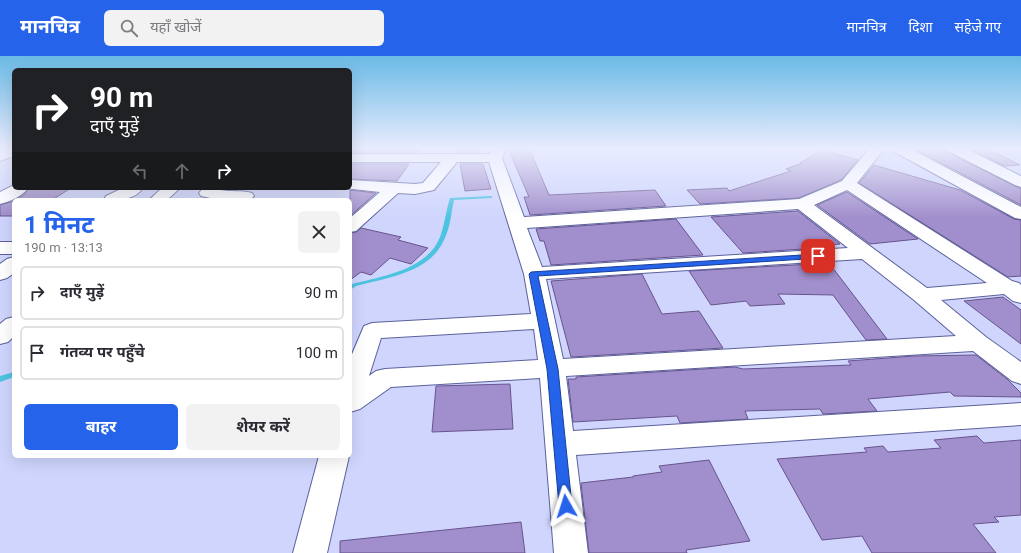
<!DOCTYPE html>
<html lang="hi">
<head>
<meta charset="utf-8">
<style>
  :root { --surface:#fff; --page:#f2f2f3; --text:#2b2b33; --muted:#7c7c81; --line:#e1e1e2; --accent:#2563eb }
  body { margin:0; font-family:Roboto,"Noto Sans Devanagari",sans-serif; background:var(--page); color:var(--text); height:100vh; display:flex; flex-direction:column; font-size:15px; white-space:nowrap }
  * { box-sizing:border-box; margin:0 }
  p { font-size:13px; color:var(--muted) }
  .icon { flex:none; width:22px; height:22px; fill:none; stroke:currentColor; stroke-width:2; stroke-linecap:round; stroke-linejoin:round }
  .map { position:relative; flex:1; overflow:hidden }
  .details { position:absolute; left:12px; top:142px; width:340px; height:260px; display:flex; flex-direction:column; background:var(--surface); border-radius:6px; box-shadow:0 4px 16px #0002 }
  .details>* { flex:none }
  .hud { position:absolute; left:12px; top:12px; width:340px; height:122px; border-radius:6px; box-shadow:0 4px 16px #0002; background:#202124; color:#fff; overflow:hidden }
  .pin { position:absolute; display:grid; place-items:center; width:34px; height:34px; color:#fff; margin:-17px; border-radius:8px; box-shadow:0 2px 6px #0006 }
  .me { position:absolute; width:44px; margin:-22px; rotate:354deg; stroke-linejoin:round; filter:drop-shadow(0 0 3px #0008) }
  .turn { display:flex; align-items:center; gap:14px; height:84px; padding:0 12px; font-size:18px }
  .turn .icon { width:52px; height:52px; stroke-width:2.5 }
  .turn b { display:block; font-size:28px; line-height:34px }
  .lanes { display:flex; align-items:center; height:38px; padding:0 12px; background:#0003; justify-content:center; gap:20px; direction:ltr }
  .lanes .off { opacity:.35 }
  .round { display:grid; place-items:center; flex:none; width:42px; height:42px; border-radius:6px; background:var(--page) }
  .overview { display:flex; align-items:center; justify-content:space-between; height:68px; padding:0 12px }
  h1 { font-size:24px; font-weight:700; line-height:30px; color:var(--accent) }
  .button { display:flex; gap:8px; margin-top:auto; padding:8px 12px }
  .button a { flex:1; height:46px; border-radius:6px; background:var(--accent); color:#fff; font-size:16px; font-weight:700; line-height:46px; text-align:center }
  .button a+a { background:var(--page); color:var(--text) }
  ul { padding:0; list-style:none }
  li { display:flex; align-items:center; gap:12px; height:54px; margin:0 8px 6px; padding:0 4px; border:2px solid var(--line); border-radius:6px }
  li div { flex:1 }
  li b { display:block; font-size:15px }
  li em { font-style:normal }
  header { display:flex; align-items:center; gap:24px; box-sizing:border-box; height:56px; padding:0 20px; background:var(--accent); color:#fff }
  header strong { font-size:19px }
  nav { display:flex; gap:22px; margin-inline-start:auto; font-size:14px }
  .search { width:280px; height:36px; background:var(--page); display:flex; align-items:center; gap:10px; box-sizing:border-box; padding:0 14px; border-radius:6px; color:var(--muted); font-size:15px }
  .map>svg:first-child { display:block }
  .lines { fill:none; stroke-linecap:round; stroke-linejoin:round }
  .stream { fill:#4dc3e2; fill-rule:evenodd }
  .building { fill:#a18ecc; stroke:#67548d }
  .minor-casing { stroke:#5b619b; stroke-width:2 }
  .minor { fill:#fff; fill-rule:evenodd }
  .route { fill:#2563eb; stroke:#184099 }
</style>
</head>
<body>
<header>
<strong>मानचित्र</strong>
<div class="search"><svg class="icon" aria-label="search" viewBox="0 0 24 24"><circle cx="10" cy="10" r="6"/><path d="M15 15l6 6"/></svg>यहाँ खोजें</div>
<nav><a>मानचित्र</a><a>दिशा</a><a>सहेजे गए</a></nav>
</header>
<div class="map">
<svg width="1021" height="497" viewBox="0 0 1021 497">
  <rect width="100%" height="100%" fill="#cfd5fd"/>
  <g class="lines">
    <g class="stream">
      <path d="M490,140H492V142L454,144C451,158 450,173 443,186C428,217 386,222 356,230L350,234V229L352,228C383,220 427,214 440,181C445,168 446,154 450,142Z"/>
      <path d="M14,316V321L0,326V320Z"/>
    </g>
  </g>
  <g class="building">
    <path d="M350,92H420L417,96H350Z"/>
    <path d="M457,92H479L480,96H458Z"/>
    <path d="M508,92H532V99L549,139L655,134L666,150L530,159L524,141H529Z"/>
    <path d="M913,92H945L947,96L1021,133V149Z"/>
    <path d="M969,92H986L1020,109L1004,110Z"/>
    <path d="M822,94L858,104L841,124L799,142L700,148L687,134L727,132L729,135L791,115L786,113L802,107H800Z"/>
    <path d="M350,108H409L397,125L350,123Z"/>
    <path d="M460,108H483L491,133L465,135Z"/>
    <path d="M874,109L960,134L1014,163L1021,164V220L1008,221L859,127Z"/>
    <path d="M29,132H71L52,144H15L24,139Z"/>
    <path d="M350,134L376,137L350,160Z"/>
    <path d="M847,136L918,183L870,188L817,149Z"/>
    <path d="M14,145V160H0V149Z"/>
    <path d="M798,155L840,188L816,190L818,192L743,197L711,161Z"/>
    <path d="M676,163L703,199L551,209L544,185H540L536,173Z"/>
    <path d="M361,172L401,181L398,184L428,192L411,208L390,202L371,219L361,216L350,224V177L356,176Z"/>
    <path d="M829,207L887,283L866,284L833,239L778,238L785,248L750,250L746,245L711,249L689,215Z"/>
    <path d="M642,218L662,258L699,255L723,292L571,301L551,225Z"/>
    <path d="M1003,241L1021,254V288L964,245Z"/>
    <path d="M976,299L1007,323L1021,337V341L954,340L950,336L868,343L877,355L823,358L820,353L745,355L748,363L680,367L677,360L573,366L568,323H576V321L735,311L743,313L851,309L848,305L914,300Z"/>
    <path d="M510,328L513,373L432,376L436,330Z"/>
    <path d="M977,380L984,387L1021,384V459L994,461L999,466L973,468L996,497H872L862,480L822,484L777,403L867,396L864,392L883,390L888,396L941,392L934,384Z"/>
    <path d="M709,404L750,485L686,494L687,497H589L581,427L633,421V420L662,416L659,410Z"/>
    <path d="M521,466L525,497H340V485Z"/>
  </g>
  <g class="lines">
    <g class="minor-casing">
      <g id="minor">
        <path d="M6,92H14V100L0,105V95Z"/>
        <path d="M492,92H506L502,102L524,161L799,143L842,125L870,92H885L857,127L1012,225L1019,227L1021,229V247L1013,245L1004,238L941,244L986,281L1021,306V328L1012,325L973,295L566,320L573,375L1021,347V369L576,399L588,497H554L540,322L391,331L360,353L350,356V303L364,270L372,267L531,258L524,218L489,106H457L434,134L415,138L398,137L356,175L350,176V162L380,136L344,132H350V124L415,128L423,127L441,106H350V98H490ZM847,134L987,227L927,232L814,149ZM798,153L848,192L542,211L527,172ZM862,203L914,244L956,280L563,303L546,223ZM534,273L538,304L385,313L376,315L369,320L381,282Z"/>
        <path d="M891,92H909L1021,151V163L1015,162L893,95Z"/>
        <path d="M946,92H965L1021,120V131L1015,129L948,95Z"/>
        <path d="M14,129V132H28C23,140 9,146 0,148V136Z"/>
        <path d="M123,132H143C134,145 117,144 104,144L106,140Z"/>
        <path d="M162,132H180L167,144H149Z"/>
        <path d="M203,132H221L220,134C230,136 241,134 252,137L254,140L250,144H220L201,140L199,137Z"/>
        <rect x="0" y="186" width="14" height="12"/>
        <path d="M14,201V217L7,222L0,224V208L7,203Z"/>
        <path d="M14,261V280L8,286L0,288V268L6,263Z"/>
        <path d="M319,400H349L327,497H293Z"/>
      </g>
    </g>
    <use href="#minor" class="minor"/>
  </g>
  <linearGradient id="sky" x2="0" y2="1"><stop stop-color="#6abae6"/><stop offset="0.57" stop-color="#e9ecfe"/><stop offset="1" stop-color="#e9ecfe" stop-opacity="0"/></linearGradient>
  <rect width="1021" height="162" fill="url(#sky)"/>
  <path class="route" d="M818,198L822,200L821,202L538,220L558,313L572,450L571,455L566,456L561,455L559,450L547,313L529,218L531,216Z"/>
</svg>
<div class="pin" style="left:818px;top:200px;background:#d93025"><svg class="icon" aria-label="arrive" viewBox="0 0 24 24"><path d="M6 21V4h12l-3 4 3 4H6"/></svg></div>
<svg class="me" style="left:566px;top:450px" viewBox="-20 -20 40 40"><path d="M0-17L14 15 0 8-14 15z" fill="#2563eb" stroke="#fff" stroke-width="4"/></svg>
<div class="hud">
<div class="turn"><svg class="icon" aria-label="right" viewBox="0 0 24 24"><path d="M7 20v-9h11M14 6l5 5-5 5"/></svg><div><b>90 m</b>दाएँ मुड़ें</div></div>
<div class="lanes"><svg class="icon off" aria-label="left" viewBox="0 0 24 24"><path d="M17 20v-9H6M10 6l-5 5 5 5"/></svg><svg class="icon off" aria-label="ahead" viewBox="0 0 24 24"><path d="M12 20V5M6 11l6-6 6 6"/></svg><svg class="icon" aria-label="right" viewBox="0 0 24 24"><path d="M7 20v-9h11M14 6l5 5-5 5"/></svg></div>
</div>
<section class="details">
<div class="overview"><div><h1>1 मिनट</h1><p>190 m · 13:13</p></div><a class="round"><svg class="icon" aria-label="close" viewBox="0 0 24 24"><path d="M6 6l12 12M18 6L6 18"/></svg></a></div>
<ul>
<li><svg class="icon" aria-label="right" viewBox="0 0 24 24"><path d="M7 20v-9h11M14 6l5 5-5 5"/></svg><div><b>दाएँ मुड़ें</b></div><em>90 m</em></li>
<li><svg class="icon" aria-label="arrive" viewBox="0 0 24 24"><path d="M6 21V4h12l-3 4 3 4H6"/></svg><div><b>गंतव्य पर पहुँचे</b></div><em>100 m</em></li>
</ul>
<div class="button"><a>बाहर</a><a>शेयर करें</a></div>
</section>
</div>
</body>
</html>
